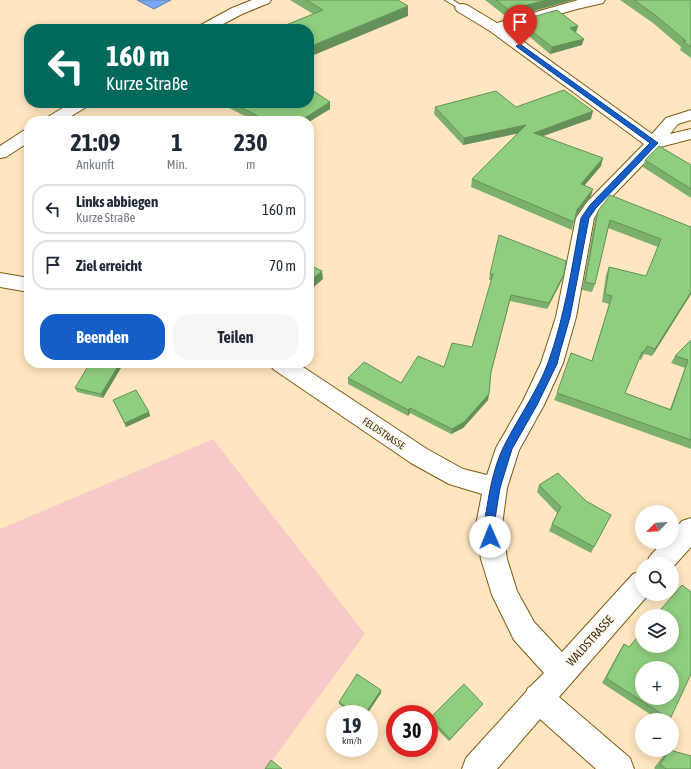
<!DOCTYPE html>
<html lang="de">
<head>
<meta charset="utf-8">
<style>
  :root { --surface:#fff; --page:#f6f6f7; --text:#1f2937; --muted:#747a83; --line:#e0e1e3; --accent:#155ec8 }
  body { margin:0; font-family:"Asap Condensed",sans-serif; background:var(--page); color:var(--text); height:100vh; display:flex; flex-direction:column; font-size:15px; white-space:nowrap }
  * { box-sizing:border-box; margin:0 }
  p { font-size:13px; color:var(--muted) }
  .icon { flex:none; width:22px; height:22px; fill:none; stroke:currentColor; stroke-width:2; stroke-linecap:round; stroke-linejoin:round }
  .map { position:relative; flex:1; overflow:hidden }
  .details { position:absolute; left:24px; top:116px; width:290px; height:252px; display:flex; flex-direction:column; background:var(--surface); border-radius:16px; box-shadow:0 2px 10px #0003 }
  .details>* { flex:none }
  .hud { position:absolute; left:24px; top:24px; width:290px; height:84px; border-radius:16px; box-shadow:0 2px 10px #0003; background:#00695c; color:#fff; overflow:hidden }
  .needle { width:26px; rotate:246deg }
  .tools { position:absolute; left:635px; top:505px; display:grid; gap:8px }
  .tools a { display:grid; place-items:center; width:44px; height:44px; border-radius:50%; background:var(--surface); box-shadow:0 2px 10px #0003; font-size:20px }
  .speed { position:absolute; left:326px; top:705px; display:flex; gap:8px; font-size:20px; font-weight:700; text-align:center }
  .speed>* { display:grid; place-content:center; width:52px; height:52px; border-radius:50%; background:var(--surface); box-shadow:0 2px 10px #0003; line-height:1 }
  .speed small { font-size:10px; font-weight:400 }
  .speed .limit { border:6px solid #d22; background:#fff; color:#111 }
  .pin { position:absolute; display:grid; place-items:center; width:34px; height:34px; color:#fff; margin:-41px -17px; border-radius:50% 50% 50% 0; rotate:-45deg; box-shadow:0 0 4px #0007 }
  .pin .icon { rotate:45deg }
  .me { position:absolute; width:44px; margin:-22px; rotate:359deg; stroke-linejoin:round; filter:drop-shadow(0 0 3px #0008) }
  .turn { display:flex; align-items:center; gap:14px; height:84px; padding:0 16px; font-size:18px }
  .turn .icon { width:52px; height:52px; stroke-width:2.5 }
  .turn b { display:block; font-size:28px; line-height:34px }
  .eta { display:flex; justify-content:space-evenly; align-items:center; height:68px; text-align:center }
  .eta b { font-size:24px; font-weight:700; line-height:28px }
  .primary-button { display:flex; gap:8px; margin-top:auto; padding:8px 16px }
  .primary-button a { flex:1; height:46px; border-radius:16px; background:var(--accent); color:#fff; font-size:16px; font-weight:700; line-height:46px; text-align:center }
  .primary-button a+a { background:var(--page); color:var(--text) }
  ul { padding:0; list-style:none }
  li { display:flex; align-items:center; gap:12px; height:50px; margin:0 8px 6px; padding:0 8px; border:2px solid var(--line); border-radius:16px }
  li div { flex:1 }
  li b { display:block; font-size:15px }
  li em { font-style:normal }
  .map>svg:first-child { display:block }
  .green { fill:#f7cac9 }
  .water { fill:#77a8f6; stroke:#6683b2 }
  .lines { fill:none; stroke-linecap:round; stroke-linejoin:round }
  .service-casing { stroke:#7d5a12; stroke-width:2 }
  .minor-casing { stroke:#7d5a12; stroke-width:2 }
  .service { fill:#fff; fill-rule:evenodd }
  .minor { fill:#fff; fill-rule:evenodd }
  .wall { fill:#7cb16d }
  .shaded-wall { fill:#659059 }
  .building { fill:#90ce7f; stroke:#659059; fill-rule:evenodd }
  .route { fill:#155ec8; stroke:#0e3d82 }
  .labels { text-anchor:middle; stroke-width:3; stroke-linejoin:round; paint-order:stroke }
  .street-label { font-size:10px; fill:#3d2e12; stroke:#fef6e9 }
  .near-street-label { font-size:12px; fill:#3d2e12; stroke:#fef6e9 }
</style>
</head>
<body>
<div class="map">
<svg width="691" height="769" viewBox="0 0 691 769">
  <rect width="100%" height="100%" fill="#ffe6c0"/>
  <path class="green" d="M213,439L365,634L266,769H0V529Z"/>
  <path class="water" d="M137,0H171L154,9Z"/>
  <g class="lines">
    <g class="service-casing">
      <path id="service" d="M445,0H453L465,8L460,9Z"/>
    </g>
    <g class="minor-casing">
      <g id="minor">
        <path d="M252,0H271L269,3L242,14L214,29H197L199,26L232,8Z"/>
        <path d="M578,0H605L603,3L577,9L506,29L652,134L666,118L691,110V120L678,124L670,134L691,129V139L660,147L599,210L594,218L576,317L563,363L544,405L519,450L507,488L502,525L507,559L517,591L534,622L562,652L633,574L642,571V594H649L559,697L630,758L634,769H596L540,719L497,769H462L466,758L526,692L528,688L531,686L544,673L514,640L492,595L481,559L476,525L482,494L449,484L411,463L273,369L270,363H297L427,449L463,469L487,475L496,448L523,401L541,363L556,317L576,218L587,202L644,144L490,31L457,11L455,8L457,5L462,4L467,5L497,23Z"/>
        <path d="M71,103H90L88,106L63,121H44L46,118Z"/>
        <path d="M29,130V142L6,157L0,158V146L23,131Z"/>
        <path d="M0,273L29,278V292L0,287Z"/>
        <path d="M691,518V547L672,568V564H646L650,556L663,542H672V532L682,521Z"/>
      </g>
    </g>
    <use href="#service" class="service"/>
    <use href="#minor" class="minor"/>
  </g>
  <g class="wall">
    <path d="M290,0H398L408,6V16L313,14Z"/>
    <path d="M485,0H573L508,18Z"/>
    <path d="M620,0H691V58L680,50L681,47L653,23Z"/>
    <path d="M519,21L578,26L576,32H575L582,45L550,54L518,27Z"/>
    <path d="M330,102V109L309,121H255L219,103H309Z"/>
    <path d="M435,107H516L591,119L543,136L601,166L584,186L591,196L575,216L572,230L471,187L472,179L518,133L463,145L434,114Z"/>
    <path d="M645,160L691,165V198L643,167Z"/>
    <path d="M598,211L691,227V294L652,356L644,354L641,360L639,359L625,393L670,409L685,368L671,363L675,356L691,340V449L554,400L557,393L592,361L609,304L602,302L606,275L609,267L646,276L658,247L608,228L595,284L592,292L582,290L595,219Z"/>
    <path d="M490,274H564L562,280L547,309L510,301L491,373L488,400L463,428L451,434L410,413L408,416L348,384V378L401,383L444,367L472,347L492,280H489Z"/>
    <path d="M122,366L103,398L77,392L75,388Z"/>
    <path d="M113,400L149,412L150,416L126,427Z"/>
    <path d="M539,485L586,501L611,515L591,553L549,531L552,524L557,513L537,492Z"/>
    <path d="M624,644L670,719L668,720H659L602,683L620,650Z"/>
    <path d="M381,690V693L367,714H351L339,704V702Z"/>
    <path d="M481,706L449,741L429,721L430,718Z"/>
    <path d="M670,750L691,769H655L654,768L664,755Z"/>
  </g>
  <g class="shaded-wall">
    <path d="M546,0H573L508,18L509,10Z"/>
    <path d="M408,6V16L309,57V47Z"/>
    <path d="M578,26L576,32L568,34L570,28Z"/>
    <path d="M584,39L582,45L550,54L552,47Z"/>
    <path d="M330,102V109L309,122V121H300Z"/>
    <path d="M593,111L591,119L532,140L534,133Z"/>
    <path d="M526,125L525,132L463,145L464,138Z"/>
    <path d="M603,158L601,166L579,192L581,184Z"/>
    <path d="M593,189L591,196L575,217L577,210Z"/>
    <path d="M322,271L323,279L309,291V282Z"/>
    <path d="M564,274L562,280L547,309L549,303Z"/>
    <path d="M691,292V294L652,356L655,349Z"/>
    <path d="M120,363H121L122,366L103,398L101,394Z"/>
    <path d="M489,394L488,400L463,428L451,434L452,429Z"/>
    <path d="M410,408V413L408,416V410Z"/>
    <path d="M149,412L150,416L126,427L125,423Z"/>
    <path d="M381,690V693L367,714H365Z"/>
    <path d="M483,704L481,706L449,741L450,739Z"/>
  </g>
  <g class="building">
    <path d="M306,0H398L408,6L309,47V29H276L323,10Z"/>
    <path d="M496,0H546L509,10Z"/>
    <path d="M634,0H691V47L683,42L686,41L655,15Z"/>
    <path d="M557,10L578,26L570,28L584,39L552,47L519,21Z"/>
    <path d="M309,88L330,102L300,121H268L232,103H309Z"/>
    <path d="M564,90L593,111L534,133L603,158L581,184L593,189L577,210L574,222L472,179L526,125L464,138L435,107L496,91L516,107Z"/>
    <path d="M659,146L691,165V189L645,160Z"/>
    <path d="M610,195L691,227V292L655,349L647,346L644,352H642L625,393L671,410L688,360L675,356L691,340V440L557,393L571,353L592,361L612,296L605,294L609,267L646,276L661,239L610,220L595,284L585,282L598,211Z"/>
    <path d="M499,235L566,261L564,274L549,303L511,295L491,372L489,394L464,422L452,429L410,408L408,410L348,378L364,362L401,383L418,356L444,367L452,343L472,347L493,274H490Z"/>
    <path d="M309,265L322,271L309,282Z"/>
    <path d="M90,363H120L101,394L75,388Z"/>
    <path d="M136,390L149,412L125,423L113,400Z"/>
    <path d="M558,473L586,501L611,515L594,547L552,524L561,507L539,485Z"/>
    <path d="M682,585L691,592V674L670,719L606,678L624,644L629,647L642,632V646H672V616H655ZM642,668H672V698H642Z"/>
    <path d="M357,674L381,690L365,714H355L339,702Z"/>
    <path d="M464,684L483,704L450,739L430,718Z"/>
    <path d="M670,750L691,756V769H666L660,764Z"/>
    <path d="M271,760L282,769H265Z"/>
  </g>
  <path class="route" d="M520,44L658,143L596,208L589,218L570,317L560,352L557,364L537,405L512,449L500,488L494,525L496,537L494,540L490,541L487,540C482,529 485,518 487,507C490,487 495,464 504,446C518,418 537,392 548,363C565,316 572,266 581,218L590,205L650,143L517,47L516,46Z"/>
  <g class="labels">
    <g class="street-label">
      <text transform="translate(384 433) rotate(34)" y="4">FELDSTRASSE</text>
    </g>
    <g class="near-street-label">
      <text transform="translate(590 641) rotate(-48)" y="4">WALDSTRASSE</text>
    </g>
  </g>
</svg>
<div class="tools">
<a><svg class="needle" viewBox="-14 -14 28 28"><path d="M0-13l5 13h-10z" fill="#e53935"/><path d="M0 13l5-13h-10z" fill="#747a83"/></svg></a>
<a><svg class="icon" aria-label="search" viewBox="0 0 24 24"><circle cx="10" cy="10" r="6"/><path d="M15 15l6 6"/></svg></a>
<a><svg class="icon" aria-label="layers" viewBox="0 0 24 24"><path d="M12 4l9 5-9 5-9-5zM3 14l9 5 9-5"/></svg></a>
<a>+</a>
<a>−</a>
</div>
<div class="speed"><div>19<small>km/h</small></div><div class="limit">30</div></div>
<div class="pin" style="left:520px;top:46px;background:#d93025"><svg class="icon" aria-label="arrive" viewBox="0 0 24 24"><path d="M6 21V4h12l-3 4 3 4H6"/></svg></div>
<svg class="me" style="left:490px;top:537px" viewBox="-20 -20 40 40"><circle r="19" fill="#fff"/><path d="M0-13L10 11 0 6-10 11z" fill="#155ec8"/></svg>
<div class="hud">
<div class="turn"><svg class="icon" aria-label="left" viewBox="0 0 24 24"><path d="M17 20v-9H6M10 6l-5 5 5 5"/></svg><div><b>160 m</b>Kurze Straße</div></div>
</div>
<section class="details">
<div class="eta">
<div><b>21:09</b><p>Ankunft</p></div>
<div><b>1</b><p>Min.</p></div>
<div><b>230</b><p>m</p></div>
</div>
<ul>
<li><svg class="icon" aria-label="left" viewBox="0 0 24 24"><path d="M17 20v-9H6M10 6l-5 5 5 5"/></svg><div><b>Links abbiegen</b><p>Kurze Straße</p></div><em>160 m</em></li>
<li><svg class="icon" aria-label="arrive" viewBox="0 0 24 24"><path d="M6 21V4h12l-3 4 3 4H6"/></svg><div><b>Ziel erreicht</b></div><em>70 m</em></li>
</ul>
<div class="primary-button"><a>Beenden</a><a>Teilen</a></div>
</section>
</div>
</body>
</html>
